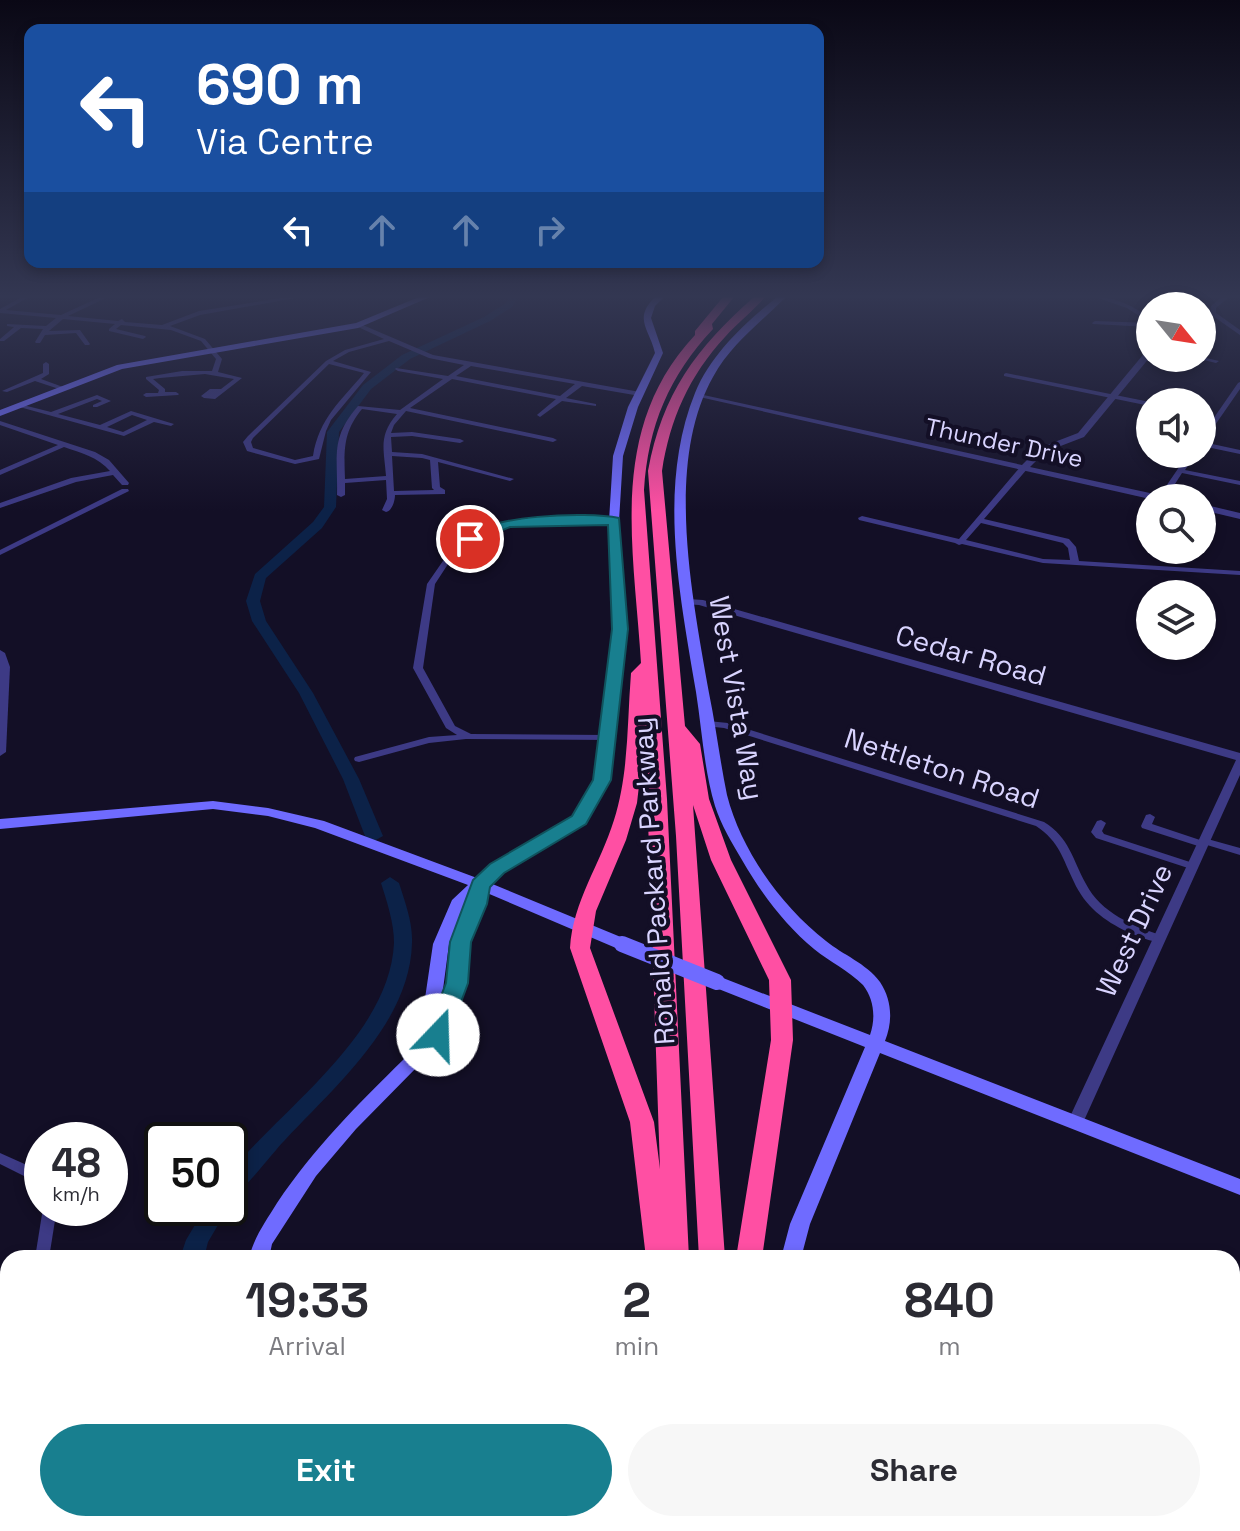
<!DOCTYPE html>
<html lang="en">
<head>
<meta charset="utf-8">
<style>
  :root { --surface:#fff; --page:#f7f7f7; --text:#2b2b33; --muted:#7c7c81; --accent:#187f8f }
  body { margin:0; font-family:"Space Grotesk",sans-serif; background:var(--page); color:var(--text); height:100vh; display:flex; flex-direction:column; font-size:30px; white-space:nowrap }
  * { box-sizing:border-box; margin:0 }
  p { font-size:26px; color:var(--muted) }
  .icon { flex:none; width:44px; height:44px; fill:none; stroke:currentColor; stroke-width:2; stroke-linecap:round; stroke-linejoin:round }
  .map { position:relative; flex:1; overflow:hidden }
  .side { position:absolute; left:0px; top:1250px; width:1240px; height:282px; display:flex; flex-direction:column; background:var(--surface); border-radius:24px 24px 0 0; box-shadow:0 4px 12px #0003 }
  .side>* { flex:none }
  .guide { position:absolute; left:24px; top:24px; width:800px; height:244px; border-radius:16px; box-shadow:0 4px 12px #0003; background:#1a4fa0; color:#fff; overflow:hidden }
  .needle { width:52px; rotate:120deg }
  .fabs { position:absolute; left:1136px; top:292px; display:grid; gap:16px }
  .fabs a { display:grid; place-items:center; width:80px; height:80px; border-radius:50%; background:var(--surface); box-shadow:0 4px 12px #0003; font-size:40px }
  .speed { position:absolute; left:24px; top:1122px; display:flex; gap:16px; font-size:40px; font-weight:700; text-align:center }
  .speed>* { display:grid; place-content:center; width:104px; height:104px; border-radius:50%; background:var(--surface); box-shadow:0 4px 12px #0003; line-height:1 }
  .speed small { font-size:20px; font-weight:400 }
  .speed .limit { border:4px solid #111; border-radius:12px; background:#fff; color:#111 }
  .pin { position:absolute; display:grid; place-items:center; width:68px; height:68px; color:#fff; margin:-34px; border:4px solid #fff; border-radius:50%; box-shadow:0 2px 8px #0007 }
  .me { position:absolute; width:88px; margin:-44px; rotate:21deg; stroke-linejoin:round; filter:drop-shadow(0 0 6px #0008) }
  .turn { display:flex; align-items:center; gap:28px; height:168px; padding:0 40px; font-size:36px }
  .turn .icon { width:104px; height:104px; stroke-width:2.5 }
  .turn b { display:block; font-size:56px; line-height:68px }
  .lanes { display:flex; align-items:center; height:76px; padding:0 40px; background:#0003; justify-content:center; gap:40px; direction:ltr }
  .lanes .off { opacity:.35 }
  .eta { display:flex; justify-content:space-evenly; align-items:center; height:136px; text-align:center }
  .eta b { font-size:48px; font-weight:800; line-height:56px }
  .primary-button { display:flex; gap:16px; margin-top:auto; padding:16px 40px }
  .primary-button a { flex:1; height:92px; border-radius:48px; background:var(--accent); color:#fff; font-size:32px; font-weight:800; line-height:92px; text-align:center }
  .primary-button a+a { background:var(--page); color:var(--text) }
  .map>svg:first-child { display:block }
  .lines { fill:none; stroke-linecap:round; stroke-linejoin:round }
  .river { fill:#0c2248; fill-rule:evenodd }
  .minor { fill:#3d3a85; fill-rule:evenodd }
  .tertiary { fill:#3d3a85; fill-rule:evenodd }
  .secondary { fill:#6f6bff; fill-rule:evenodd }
  .motorway { fill:#ff4fa3; fill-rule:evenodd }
  .secondary-bridge { stroke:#6f6bff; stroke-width:16 }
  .route { fill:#187f8f; stroke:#10535d; stroke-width:2 }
  .labels { text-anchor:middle; stroke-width:8; stroke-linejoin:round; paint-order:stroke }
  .far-street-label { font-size:24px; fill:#d9d4ff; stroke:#130f26 }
  .street-label { font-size:28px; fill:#d9d4ff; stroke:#130f26 }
</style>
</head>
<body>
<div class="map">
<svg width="1240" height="1531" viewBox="0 0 1240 1531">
  <rect width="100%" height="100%" fill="#130f26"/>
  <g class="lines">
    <g class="river">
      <path d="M509,297H519L512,307L490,321L410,359L371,389L339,432L336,507L322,528L266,578L260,601L266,621L313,693L359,779L383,836L374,841L365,836L343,779L299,693L252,621L246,601L255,574L313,522L324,507L327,432L363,385L402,355L484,317L506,303Z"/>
      <path d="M390,877L399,883C405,902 413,923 412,943C410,1023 335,1086 285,1140C272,1153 244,1192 230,1197V1172C284,1107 390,1034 394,943C394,923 387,902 381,883Z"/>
      <path d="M205,1208H228L208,1242L204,1258H180L186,1240Z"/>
      <path d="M109,1524H137L135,1531H107Z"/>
    </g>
    <g class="minor">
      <path d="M22,297H29L6,310L61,315L100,297H108L68,316L118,321L122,319L125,322L162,325L199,311L287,297H301L200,315L170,326L205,339L222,359L218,372L242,378L215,399L204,398L201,396L210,389H221L234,379L205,374L160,378L153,379L165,389V392H176L179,394L178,395L146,397L143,395L146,393H158L159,390L146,379V377L182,371H212L216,359L201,341L171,330L121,325L116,329L145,336L146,337L143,339L109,331V329L115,324L63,319L49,331L80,330L90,344L89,345H85L76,333L45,335L40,343H36L35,342L43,329L21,328L4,341H0V339L14,327L7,326V324L46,326L56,318L0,313V309Z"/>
      <path d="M1222,297H1229L1216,308V313L1240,330V335L1210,314L1211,306Z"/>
      <path d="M1095,321L1150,323V327L1093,324L1092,323Z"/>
      <path d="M358,323L433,355L640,392L643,394L640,396L582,386L566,398L596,404V406L562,401L540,417L537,415L538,414L556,399L452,379L410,408L553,438L557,440L553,442L406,411L394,425L391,433L412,432L460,439L464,441L460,443L412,436L391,437L392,452L422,454L514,479L510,481L438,462L440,487L445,490V494L395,495C395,501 392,511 386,512L382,510L387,499L386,480L345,483V495L341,497L337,495C338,456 330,438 358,406L400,410L443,379L398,371L395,369L396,368L448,376L464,365L429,358L389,341L349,352L333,361L371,372L331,420L326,431L319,459L295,464L247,451L243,442L248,436L326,361L345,350L384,339L356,326V324ZM329,364L364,373C341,401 319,418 313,456L295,460L253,448L251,442L253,438ZM471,366L575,384L560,396L456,376ZM362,409L397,414C378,436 384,449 386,476L345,479C344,450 343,432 362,409ZM392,456L422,458L430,460L432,488L434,490L394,491Z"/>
      <path d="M1202,357L1219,361L1216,363L1195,358Z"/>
      <path d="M46,362L49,364V374L41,379L63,387V389H59L35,381L7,392L2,391L43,373V364Z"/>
      <path d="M1006,373L1150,402V406L1004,376V374Z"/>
      <path d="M1240,382V389L1204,441L1203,442L1240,450V454L1202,446V435L1238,383Z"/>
      <path d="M97,395L111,401L97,407H93V405L102,401L97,399L58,414L100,425L131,411L174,424L171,426L154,422L124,436L16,406L19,404L51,412ZM132,415L147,420L123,432L107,427Z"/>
      <path d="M0,421L95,452L109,460L129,483L128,485H122L113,475L76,482L0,508V503L71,478L110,471C98,457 81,453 64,447L0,475V470L58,445L0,425Z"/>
      <path d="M1188,454H1196L1185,470L1240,481V485L1182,473L1166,498H1158Z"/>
      <path d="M1021,466L1028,468L984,519L1069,539L1076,547L1079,561L1240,571V575L1043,563L962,544L959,545L955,543L859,520L858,518L862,516L959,539ZM981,523L1063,543L1068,548L1070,560L1043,559L966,540Z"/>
      <path d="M122,489H128L129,491L0,555V550Z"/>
      <path d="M561,518L614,519L618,521L614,523L535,524L511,527L490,533L469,544L450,561L435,584L423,668L455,726L471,734L607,735L612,738L610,740L466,739L429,743L359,762L355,761L354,759L355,757L429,737L457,735L446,728L413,668L427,584L445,558L464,541L485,530L510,522Z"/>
      <path d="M1147,519H1150V524L1146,522Z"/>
      <path d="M708,721L728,723L1044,822C1070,838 1072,859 1086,884C1101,913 1133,926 1163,936L1165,939L1163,942C1152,943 1139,936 1128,932C1104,921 1085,906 1074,882C1062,858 1060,842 1036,826L724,728L705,726L703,724L705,722Z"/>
      <path d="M1150,814L1155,817L1152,824L1200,840L1204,838L1240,848V855L1207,845L1202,847L1198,846L1142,828L1141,826L1146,815Z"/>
      <path d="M1101,820L1106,823L1102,831L1104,834L1196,864L1197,866L1192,869L1188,868L1096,838L1091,832L1097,821Z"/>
      <path d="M0,1153L38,1170L42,1178V1197L37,1195L28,1178L0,1164Z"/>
      <path d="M43,1208H57L49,1258H35Z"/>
      <path d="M8,1330C8,1341 11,1353 0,1357C0,1347 0,1334 8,1330Z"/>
      <path d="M1132,1524H1158L1162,1531H1136Z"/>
    </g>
    <g class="tertiary">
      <path d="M1095,297C1116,297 1133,306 1150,318V323L1127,308Z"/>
      <path d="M1147,350H1150V357L1084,437L1045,452L1030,467L1159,495L1164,498L1150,499L695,396L699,394L1022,465L1039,448L1078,433Z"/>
      <path d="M1202,504L1240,513V519L1202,510Z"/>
      <path d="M688,599L703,600L1240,753V775L1082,1125L1076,1127L1070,1125L1068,1121L1236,760L699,605L684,604L683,602Z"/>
      <path d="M0,650L5,653L10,667L6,752L0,756Z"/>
    </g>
    <g class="secondary">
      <path d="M419,297H430L358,328L122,369L0,416V410L117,365L356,323Z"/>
      <path d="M655,297H664L655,306L651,318L663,353L638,407L623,456L619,521L626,629L609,780L584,823L502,872L490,883L628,940L630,944L628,948H616L487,893L485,904L468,942L465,983L433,1058L419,1065L356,1129L316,1176L272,1244L269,1258H249C254,1237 266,1221 277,1203C314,1148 357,1105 404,1059L401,1053L423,1012L433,944L452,900L468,885L315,828L268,816L213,809L0,829V819L213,801L268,808L324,821L477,878L492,866L573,817L595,780L614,629L609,521L613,456L628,407L655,353C649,328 633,319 655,297ZM470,900L452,942L449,983L442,997L449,944Z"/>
      <path d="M777,297H786C760,323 731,344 713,377C664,464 693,600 709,693C716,727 720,761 727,795C741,850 781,906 826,941C843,955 866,963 880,982C892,1000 893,1021 885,1041L1240,1179V1195L880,1053L810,1224L801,1258H781L790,1224L865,1047L711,986L709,982L711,978H723L870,1035C876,1018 874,999 863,985C848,970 830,962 814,949C785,925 761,893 742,860C732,843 721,825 715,806C704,770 702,730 696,692C680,596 657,487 695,393C711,354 745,323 777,297Z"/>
      <path d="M184,1524H208L206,1531H182Z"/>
      <rect x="768" y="1524" width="24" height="7"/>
    </g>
    <g class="motorway">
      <path d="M723,297H734L712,324L713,329C669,376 648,426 644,490L667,799L689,1258H646L630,1122L570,948C573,901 600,865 614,820C629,773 627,722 631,673L641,663C634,547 607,429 695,335V331ZM645,733L660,1169L654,1122L590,948L596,911L626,840L637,803Z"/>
      <path d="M754,297H765C753,311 737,323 725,337C689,376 670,419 662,471L685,726L700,744L709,799L731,860L791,980L793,1040L762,1258H736L771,1040L769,980L711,860L693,805L725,1258H699L676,836L648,471C662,394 696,348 754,297Z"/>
      <rect x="671" y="1524" width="30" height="7"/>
      <path d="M713,1524H759L758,1531H713Z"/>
    </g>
    <path class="secondary-bridge" d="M622,944L717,982"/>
  </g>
  <linearGradient id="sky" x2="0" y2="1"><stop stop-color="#0a0815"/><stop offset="0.58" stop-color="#333752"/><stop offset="1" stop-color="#333752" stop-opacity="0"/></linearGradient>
  <rect width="1240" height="511" fill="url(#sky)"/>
  <path class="route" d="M619,518L628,629L611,780L586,824L504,873L490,887L487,904L471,942L468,983L449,1035L446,1040H430L426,1035L446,983L450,942L473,880L490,864L572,816L593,780L612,629L608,525L510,527L475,542L463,539C487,515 586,511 619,518Z"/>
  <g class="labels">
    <g class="far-street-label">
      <text transform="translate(1004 443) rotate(12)" y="8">Thunder Drive</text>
    </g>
    <g class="street-label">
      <text transform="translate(971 655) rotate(16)" y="10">Cedar Road</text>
      <text transform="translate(737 698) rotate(80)" y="10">West Vista Way</text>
      <text transform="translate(942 768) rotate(18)" y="10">Nettleton Road</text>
      <text transform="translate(653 881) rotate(-94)" y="10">Ronald Packard Parkway</text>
      <text transform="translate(1134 930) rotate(-65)" y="10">West Drive</text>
    </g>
  </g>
</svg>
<div class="fabs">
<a><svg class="needle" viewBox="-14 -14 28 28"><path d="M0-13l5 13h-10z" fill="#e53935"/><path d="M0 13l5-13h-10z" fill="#7c7c81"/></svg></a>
<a><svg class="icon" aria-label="sound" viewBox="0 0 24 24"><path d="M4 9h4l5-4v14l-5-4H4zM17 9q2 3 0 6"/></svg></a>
<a><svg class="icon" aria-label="search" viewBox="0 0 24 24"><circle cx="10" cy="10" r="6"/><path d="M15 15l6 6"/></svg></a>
<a><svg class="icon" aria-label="layers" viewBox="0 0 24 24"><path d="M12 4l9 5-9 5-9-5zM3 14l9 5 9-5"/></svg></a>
</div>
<div class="speed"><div>48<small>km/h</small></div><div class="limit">50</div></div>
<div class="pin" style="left:470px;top:539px;background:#d93025"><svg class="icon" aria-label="arrive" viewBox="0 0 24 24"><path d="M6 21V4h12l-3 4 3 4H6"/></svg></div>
<svg class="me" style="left:438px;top:1035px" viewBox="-20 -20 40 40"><circle r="19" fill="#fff"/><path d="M0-13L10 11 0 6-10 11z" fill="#187f8f"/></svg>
<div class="guide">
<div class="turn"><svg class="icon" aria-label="left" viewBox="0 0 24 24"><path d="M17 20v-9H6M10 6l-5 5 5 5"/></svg><div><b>690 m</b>Via Centre</div></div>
<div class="lanes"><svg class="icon" aria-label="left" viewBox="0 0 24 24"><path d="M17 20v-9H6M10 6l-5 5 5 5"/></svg><svg class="icon off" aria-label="ahead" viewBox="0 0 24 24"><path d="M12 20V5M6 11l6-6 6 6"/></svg><svg class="icon off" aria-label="ahead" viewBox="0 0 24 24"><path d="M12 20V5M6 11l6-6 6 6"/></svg><svg class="icon off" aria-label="right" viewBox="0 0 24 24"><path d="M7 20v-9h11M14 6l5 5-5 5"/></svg></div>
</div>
<section class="side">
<div class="eta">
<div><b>19:33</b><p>Arrival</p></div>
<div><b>2</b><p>min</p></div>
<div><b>840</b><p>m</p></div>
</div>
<div class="primary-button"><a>Exit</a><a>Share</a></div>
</section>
</div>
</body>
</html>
